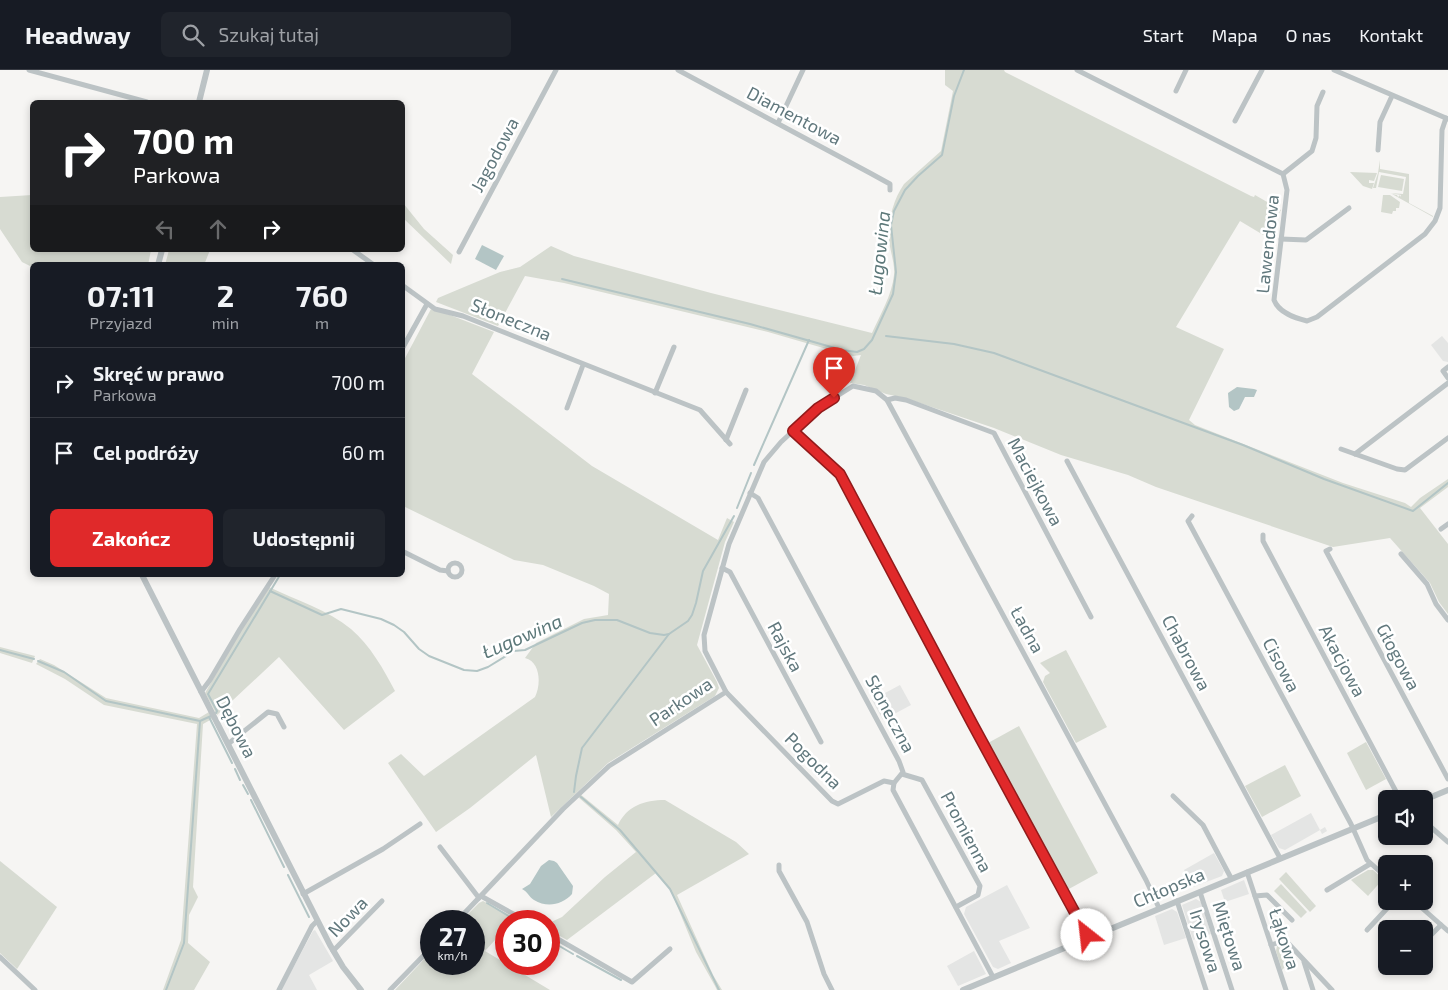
<!DOCTYPE html>
<html lang="pl">
<head>
<meta charset="utf-8">
<style>
  :root { --surface:#171b24; --page:#20242c; --text:#f1f3f6; --muted:#9ea1a6; --line:#363941; --accent:#e0292a }
  body { margin:0; font-family:"Exo 2",sans-serif; background:var(--page); color:var(--text); height:100vh; display:flex; flex-direction:column; font-size:19px; white-space:nowrap }
  * { box-sizing:border-box; margin:0 }
  p { font-size:16px; color:var(--muted) }
  .icon { flex:none; width:28px; height:28px; fill:none; stroke:currentColor; stroke-width:2; stroke-linecap:round; stroke-linejoin:round }
  .map { position:relative; flex:1; overflow:hidden }
  .panel { position:absolute; left:30px; top:192px; width:375px; height:315px; display:flex; flex-direction:column; background:var(--surface); border-radius:8px; box-shadow:0 2px 8px #0003 }
  .panel>* { flex:none }
  .banner { position:absolute; left:30px; top:30px; width:375px; height:152px; border-radius:8px; box-shadow:0 2px 8px #0003; background:#202124; color:#fff; overflow:hidden }
  .controls { position:absolute; left:1378px; top:720px; display:grid; gap:10px }
  .controls a { display:grid; place-items:center; width:55px; height:55px; border-radius:8px; background:var(--surface); box-shadow:0 2px 8px #0003; font-size:25px }
  .speed { position:absolute; left:420px; top:840px; display:flex; gap:10px; font-size:25px; font-weight:700; text-align:center }
  .speed>* { display:grid; place-content:center; width:65px; height:65px; border-radius:50%; background:var(--surface); box-shadow:0 2px 8px #0003; line-height:1 }
  .speed small { font-size:12px; font-weight:400 }
  .speed .limit { border:8px solid #d22; background:#fff; color:#111 }
  .pin { position:absolute; display:grid; place-items:center; width:42px; height:42px; color:#fff; margin:-51px -21px; border-radius:50% 50% 50% 0; rotate:-45deg; box-shadow:0 0 5px #0007 }
  .pin .icon { rotate:45deg }
  .me { position:absolute; width:55px; margin:-28px; rotate:331deg; stroke-linejoin:round; filter:drop-shadow(0 0 4px #0008) }
  .turn { display:flex; align-items:center; gap:18px; height:105px; padding:0 20px; font-size:22px }
  .turn .icon { width:65px; height:65px; stroke-width:2.5 }
  .turn b { display:block; font-size:35px; line-height:42px }
  .lanes { display:flex; align-items:center; height:48px; padding:0 20px; background:#0003; justify-content:center; gap:25px; direction:ltr }
  .lanes .off { opacity:.35 }
  .eta { display:flex; justify-content:space-evenly; align-items:center; height:85px; text-align:center }
  .eta b { font-size:30px; font-weight:700; line-height:35px }
  .primary-button { display:flex; gap:10px; margin-top:auto; padding:10px 20px }
  .primary-button a { flex:1; height:58px; border-radius:8px; background:var(--accent); color:#fff; font-size:20px; font-weight:700; line-height:58px; text-align:center }
  .primary-button a+a { background:var(--page); color:var(--text) }
  ul { padding:0; list-style:none }
  li { display:flex; align-items:center; gap:15px; height:70px; padding:0 20px; border-top:1px solid var(--line) }
  li div { flex:1 }
  li b { display:block; font-size:19px }
  li em { font-style:normal }
  header { display:flex; align-items:center; gap:30px; box-sizing:border-box; height:70px; padding:0 25px; background:var(--surface); border-bottom:1px solid var(--line) }
  header strong { font-size:24px }
  nav { display:flex; gap:28px; margin-inline-start:auto; font-size:18px }
  .search { width:350px; height:45px; background:var(--page); display:flex; align-items:center; gap:12px; box-sizing:border-box; padding:0 18px; border-radius:8px; color:var(--muted); font-size:19px }
  .map>svg:first-child { display:block }
  .built { fill:#e4e5e4 }
  .green { fill:#d7dbd2 }
  .water { fill:#b3c5c5 }
  .lines { fill:none; stroke-linecap:round; stroke-linejoin:round }
  .stream { stroke:#b3c5c5; stroke-width:2 }
  .minor { stroke:#bcc3c5; stroke-width:5 }
  .tertiary { stroke:#bcc3c5; stroke-width:6 }
  .route-casing { stroke:#921b1b; stroke-width:12 }
  .route { stroke:#e0292a; stroke-width:9 }
  .labels { text-anchor:middle; stroke-width:5; stroke-linejoin:round; paint-order:stroke }
  .street-label { font-size:18px; fill:#61787d; stroke:#fff }
  .water-label { font-size:19px; font-style:italic; fill:#5c7879; stroke:#fff }
</style>
</head>
<body>
<header>
<strong>Headway</strong>
<div class="search"><svg class="icon" aria-label="search" viewBox="0 0 24 24"><circle cx="10" cy="10" r="6"/><path d="M15 15l6 6"/></svg>Szukaj tutaj</div>
<nav><a>Start</a><a>Mapa</a><a>O nas</a><a>Kontakt</a></nav>
</header>
<div class="map">
<svg width="1448" height="920" viewBox="0 0 1448 920">
  <rect width="100%" height="100%" fill="#f6f5f3"/>
  <g class="built">
    <path d="M1442,266L1448,273V292L1443,291L1431,275Z"/>
    <path d="M900,615L911,635L883,650L872,630Z"/>
    <path d="M1311,743L1320,760L1325,757L1327,761L1322,764L1320,760L1285,780L1279,778L1271,765Z"/>
    <path d="M1214,783L1224,801L1222,806L1193,817L1184,800Z"/>
    <path d="M1244,810L1249,824L1225,832L1221,820Z"/>
    <path d="M1007,815L1030,858L999,871L1011,893L998,899L993,897L964,844L966,837Z"/>
    <path d="M1196,829L1201,832L1211,864L1193,870L1182,835Z"/>
    <path d="M1172,839L1177,842L1186,868L1164,875L1155,846Z"/>
    <path d="M315,860L333,891L309,905L317,920H281L313,861Z"/>
    <path d="M974,881L986,904L958,916L947,896Z"/>
  </g>
  <g class="green">
    <path d="M945,0H1004L1005,2L1251,126L1254,127L1255,125L1281,140L1265,166L1240,151L1176,257L1224,279L1189,350L1195,355L1343,413L1405,433L1411,437L1420,428L1448,409V417L1420,438L1448,474V544L1439,532L1430,513L1390,468L1333,477L1156,417L1128,405L1061,385L994,358L905,328L886,324L864,315L850,313L861,285L853,286L844,284L768,262L564,213L525,206L498,256L436,232L438,228L500,202L520,197L551,176L574,186L711,223L872,263C880,245 892,225 894,205C895,193 890,181 889,170C888,150 893,130 904,114L941,81L953,21L945,15Z"/>
    <path d="M1380,90V99L1409,104V133L1433,146V147L1392,124L1397,125L1398,127L1400,125L1401,127V125L1390,123L1403,124L1406,107L1379,102L1376,118H1373L1378,103Z"/>
    <path d="M1350,102L1377,103L1374,111L1369,110V113H1374L1372,119L1363,116Z"/>
    <path d="M1381,105L1404,109L1402,121L1378,117Z"/>
    <path d="M32,125V180H151L148,195H32V197L22,192L0,159V127Z"/>
    <path d="M1383,125H1390L1400,132L1399,138H1396V141H1393L1392,144L1381,142Z"/>
    <path d="M403,133L424,159L453,185L451,194L403,148Z"/>
    <path d="M169,180H210L204,195H165Z"/>
    <path d="M431,239L450,245L494,262L472,304L592,396L718,470L727,448L734,452L725,472L697,575L717,612L719,618L715,626L608,693L551,747L536,685L470,738L436,762L388,693L401,684L424,706L535,627C541,615 541,592 525,588L536,573L584,549L608,545L609,524L594,516L543,495L514,490L403,436V292Z"/>
    <path d="M269,517C296,530 328,540 351,559C370,575 384,600 395,621L344,660L279,587L217,645L205,623L243,557Z"/>
    <path d="M0,577L35,586L32,593L0,583Z"/>
    <path d="M1066,580L1107,657L1076,673L1043,612L1045,606L1050,603L1040,593Z"/>
    <path d="M40,589L54,595L106,628L199,648L209,642L212,649L203,654L193,817L198,827L189,845L188,873L210,892L194,920H163L181,870L197,654L104,635L65,609L36,594Z"/>
    <path d="M1019,656L1098,803L1067,820L988,673Z"/>
    <path d="M1366,672L1386,709L1366,720L1347,683Z"/>
    <path d="M1285,695L1301,726L1262,747L1245,716Z"/>
    <path d="M580,724L618,755C627,736 644,730 665,730L736,772L749,784L677,825L713,905L722,920H717L715,916L696,882L671,821L656,803L567,870L549,860V853L562,847L605,807L636,782L616,760L578,727Z"/>
    <path d="M0,791L57,837L17,899L0,883Z"/>
    <path d="M1368,800H1373L1383,809L1368,826L1351,810Z"/>
    <path d="M1286,802L1316,836L1310,842L1279,809Z"/>
    <path d="M1281,814L1307,842L1301,848L1274,821Z"/>
    <path d="M483,831L516,848L513,851H506V858L485,881L550,920H395L431,882V894H474V851H461L479,833Z"/>
    <path d="M1282,874L1294,888L1282,900L1276,881L1277,876Z"/>
  </g>
  <g class="water">
    <path d="M482,175L504,186L496,200L475,189Z"/>
    <path d="M1237,317L1254,319L1257,320L1254,327H1245L1239,339L1234,341L1229,337L1228,323Z"/>
    <path d="M549,790L554,791L557,793L573,816L572,824C562,835 547,838 534,830C529,827 528,822 522,819L530,814L541,796Z"/>
  </g>
  <g class="lines">
    <g class="stream">
      <path d="M562,209L750,254L842,280L857,282L864,279L872,270L893,224L896,202L891,155L894,141L905,120L918,106L942,85L954,26L964,0"/>
      <path d="M886,266L954,274L994,283L1243,375L1324,409L1413,441L1448,413"/>
      <path d="M754,395L809,270"/>
      <path d="M737,438L751,403"/>
      <path d="M270,521L322,545L341,539L381,549L394,555L404,562L419,579L429,586L464,600L477,601L488,597L514,581L525,580L582,553L595,550H617L650,563L664,565L669,564L688,551L692,545L696,533L703,501L734,446"/>
      <path d="M0,580L34,589"/>
      <path d="M38,591L64,602L106,631L200,651L211,646"/>
      <path d="M216,643L217,641L208,624L280,505"/>
      <path d="M209,647L232,693"/>
      <path d="M235,699L240,710"/>
      <path d="M243,715L248,724"/>
      <path d="M574,722L576,706L582,678L669,564"/>
      <path d="M581,727L620,760L670,819L719,920"/>
      <path d="M251,730L284,797"/>
      <path d="M288,805L309,847"/>
      <path d="M487,833L517,851"/>
      <path d="M549,870L573,884"/>
      <path d="M577,886L621,910"/>
      <path d="M166,920L184,873L200,651"/>
    </g>
    <g class="minor">
      <path d="M29,0L147,32"/>
      <path d="M678,0L870,103L890,114V120"/>
      <path d="M1077,0L1283,104L1287,120L1274,230C1279,243 1295,248 1307,251L1317,247L1425,164L1435,151L1440,138L1442,60L1446,48"/>
      <path d="M1334,0L1448,49"/>
      <path d="M1176,21L1186,0"/>
      <path d="M1235,51L1262,0"/>
      <path d="M778,53L803,0"/>
      <path d="M1378,80L1380,52L1392,26"/>
      <path d="M1283,104L1312,81L1316,68L1317,36L1323,22"/>
      <path d="M1281,169L1306,170L1349,138"/>
      <path d="M353,180L374,195"/>
      <path d="M459,182L556,0"/>
      <path d="M402,215L435,239L463,246L700,340L730,374"/>
      <path d="M402,279L427,234"/>
      <path d="M1448,297L1443,301L1448,308"/>
      <path d="M655,323L674,277"/>
      <path d="M887,330L895,328L906,330L994,363L1091,547"/>
      <path d="M567,338L583,295"/>
      <path d="M793,361L840,404L972,653L1089,868"/>
      <path d="M726,370L746,320"/>
      <path d="M1341,379L1397,399L1405,400L1448,368"/>
      <path d="M1355,384L1448,313"/>
      <path d="M1067,391L1280,788"/>
      <path d="M750,423L758,428L899,691L903,702L894,713L893,720L993,907"/>
      <path d="M1192,446L1188,451L1351,754L1367,790L1386,807"/>
      <path d="M1441,459L1448,454"/>
      <path d="M1263,465V471L1400,729"/>
      <path d="M1330,479L1326,481L1448,709"/>
      <path d="M402,481L440,500L448,501"/>
      <path d="M1401,484L1427,514L1436,534L1448,550"/>
      <circle cx="455" cy="500" r="7"/>
      <path d="M722,498L730,502L821,672"/>
      <path d="M201,622L210,610L240,559L275,505"/>
      <path d="M228,674L268,642L277,644L284,657"/>
      <path d="M902,704L922,710L980,816L978,825L956,837"/>
      <path d="M894,713L884,711L838,734L832,731L726,622L705,581L704,565L729,474L764,392L781,372L818,338L853,316L876,321L887,330L1146,810L1159,838"/>
      <path d="M1173,726L1203,755L1231,808"/>
      <path d="M1424,751L1448,772"/>
      <path d="M440,777L479,828"/>
      <path d="M779,795V801L807,852L824,904L832,920"/>
      <path d="M1247,802L1286,920"/>
      <path d="M1327,820L1370,794"/>
      <path d="M1200,822L1232,920"/>
      <path d="M303,824L383,779L420,754"/>
      <path d="M481,826L526,851"/>
      <path d="M1255,826L1267,825L1292,850"/>
      <path d="M1177,831L1206,920"/>
      <path d="M1414,831L1448,861"/>
      <path d="M457,851L563,739L609,696L726,622"/>
      <path d="M1367,860L1394,831"/>
      <path d="M549,864L632,912L670,879"/>
      <path d="M1424,872L1441,855"/>
      <path d="M1271,875L1280,872H1287L1332,920"/>
      <path d="M333,881L382,831"/>
      <path d="M0,887L35,920"/>
      <path d="M1304,892L1313,920"/>
      <path d="M279,920L312,856L317,851"/>
      <path d="M390,920L431,878"/>
    </g>
    <g class="tertiary">
      <path d="M199,32L207,0"/>
      <path d="M158,195L162,180"/>
      <path d="M142,505L330,875L343,897L361,920"/>
      <path d="M1424,730L1448,720"/>
      <path d="M963,920L1386,745"/>
    </g>
  </g>
  <g class="lines">
    <g class="route-casing">
      <path id="route" d="M834,328L818,338L793,361L840,404L972,653L1087,865"/>
    </g>
    <use href="#route" class="route"/>
  </g>
  <g class="labels">
    <g class="street-label">
      <text transform="translate(794 46) rotate(28)" y="6">Diamentowa</text>
      <text transform="translate(495 85) rotate(-62)" y="6">Jagodowa</text>
      <text transform="translate(1268 174) rotate(-84)" y="6">Lawendowa</text>
      <text transform="translate(511 250) rotate(22)" y="6">Słoneczna</text>
      <text transform="translate(1035 412) rotate(62)" y="6">Maciejkowa</text>
      <text transform="translate(1027 560) rotate(61)" y="6">Ładna</text>
      <text transform="translate(785 577) rotate(62)" y="6">Rajska</text>
      <text transform="translate(1186 583) rotate(62)" y="6">Chabrowa</text>
      <text transform="translate(1398 587) rotate(62)" y="6">Głogowa</text>
      <text transform="translate(1342 591) rotate(62)" y="6">Akacjowa</text>
      <text transform="translate(1281 595) rotate(62)" y="6">Cisowa</text>
      <text transform="translate(681 632) rotate(-34)" y="6">Parkowa</text>
      <text transform="translate(890 644) rotate(62)" y="6">Słoneczna</text>
      <text transform="translate(236 657) rotate(63)" y="6">Dębowa</text>
      <text transform="translate(813 691) rotate(45)" y="6">Pogodna</text>
      <text transform="translate(966 762) rotate(62)" y="6">Promienna</text>
      <text transform="translate(1169 818) rotate(-23)" y="6">Chłopska</text>
      <text transform="translate(348 847) rotate(-46)" y="6">Nowa</text>
      <text transform="translate(1229 866) rotate(72)" y="6">Miętowa</text>
      <text transform="translate(1284 869) rotate(72)" y="6">Łąkowa</text>
      <text transform="translate(1205 871) rotate(72)" y="6">Irysowa</text>
    </g>
    <g class="water-label">
      <text transform="translate(879 183) rotate(-84)" y="7">Ługowina</text>
      <text transform="translate(522 566) rotate(-23)" y="7">Ługowina</text>
    </g>
  </g>
</svg>
<div class="controls">
<a><svg class="icon" aria-label="sound" viewBox="0 0 24 24"><path d="M4 9h4l5-4v14l-5-4H4zM17 9q2 3 0 6"/></svg></a>
<a>+</a>
<a>−</a>
</div>
<div class="speed"><div>27<small>km/h</small></div><div class="limit">30</div></div>
<div class="pin" style="left:834px;top:328px;background:#d93025"><svg class="icon" aria-label="arrive" viewBox="0 0 24 24"><path d="M6 21V4h12l-3 4 3 4H6"/></svg></div>
<svg class="me" style="left:1087px;top:865px" viewBox="-20 -20 40 40"><circle r="19" fill="#fff"/><path d="M0-13L10 11 0 6-10 11z" fill="#e0292a"/></svg>
<div class="banner">
<div class="turn"><svg class="icon" aria-label="right" viewBox="0 0 24 24"><path d="M7 20v-9h11M14 6l5 5-5 5"/></svg><div><b>700 m</b>Parkowa</div></div>
<div class="lanes"><svg class="icon off" aria-label="left" viewBox="0 0 24 24"><path d="M17 20v-9H6M10 6l-5 5 5 5"/></svg><svg class="icon off" aria-label="ahead" viewBox="0 0 24 24"><path d="M12 20V5M6 11l6-6 6 6"/></svg><svg class="icon" aria-label="right" viewBox="0 0 24 24"><path d="M7 20v-9h11M14 6l5 5-5 5"/></svg></div>
</div>
<section class="panel">
<div class="eta">
<div><b>07:11</b><p>Przyjazd</p></div>
<div><b>2</b><p>min</p></div>
<div><b>760</b><p>m</p></div>
</div>
<ul>
<li><svg class="icon" aria-label="right" viewBox="0 0 24 24"><path d="M7 20v-9h11M14 6l5 5-5 5"/></svg><div><b>Skręć w prawo</b><p>Parkowa</p></div><em>700 m</em></li>
<li><svg class="icon" aria-label="arrive" viewBox="0 0 24 24"><path d="M6 21V4h12l-3 4 3 4H6"/></svg><div><b>Cel podróży</b></div><em>60 m</em></li>
</ul>
<div class="primary-button"><a>Zakończ</a><a>Udostępnij</a></div>
</section>
</div>
</body>
</html>
